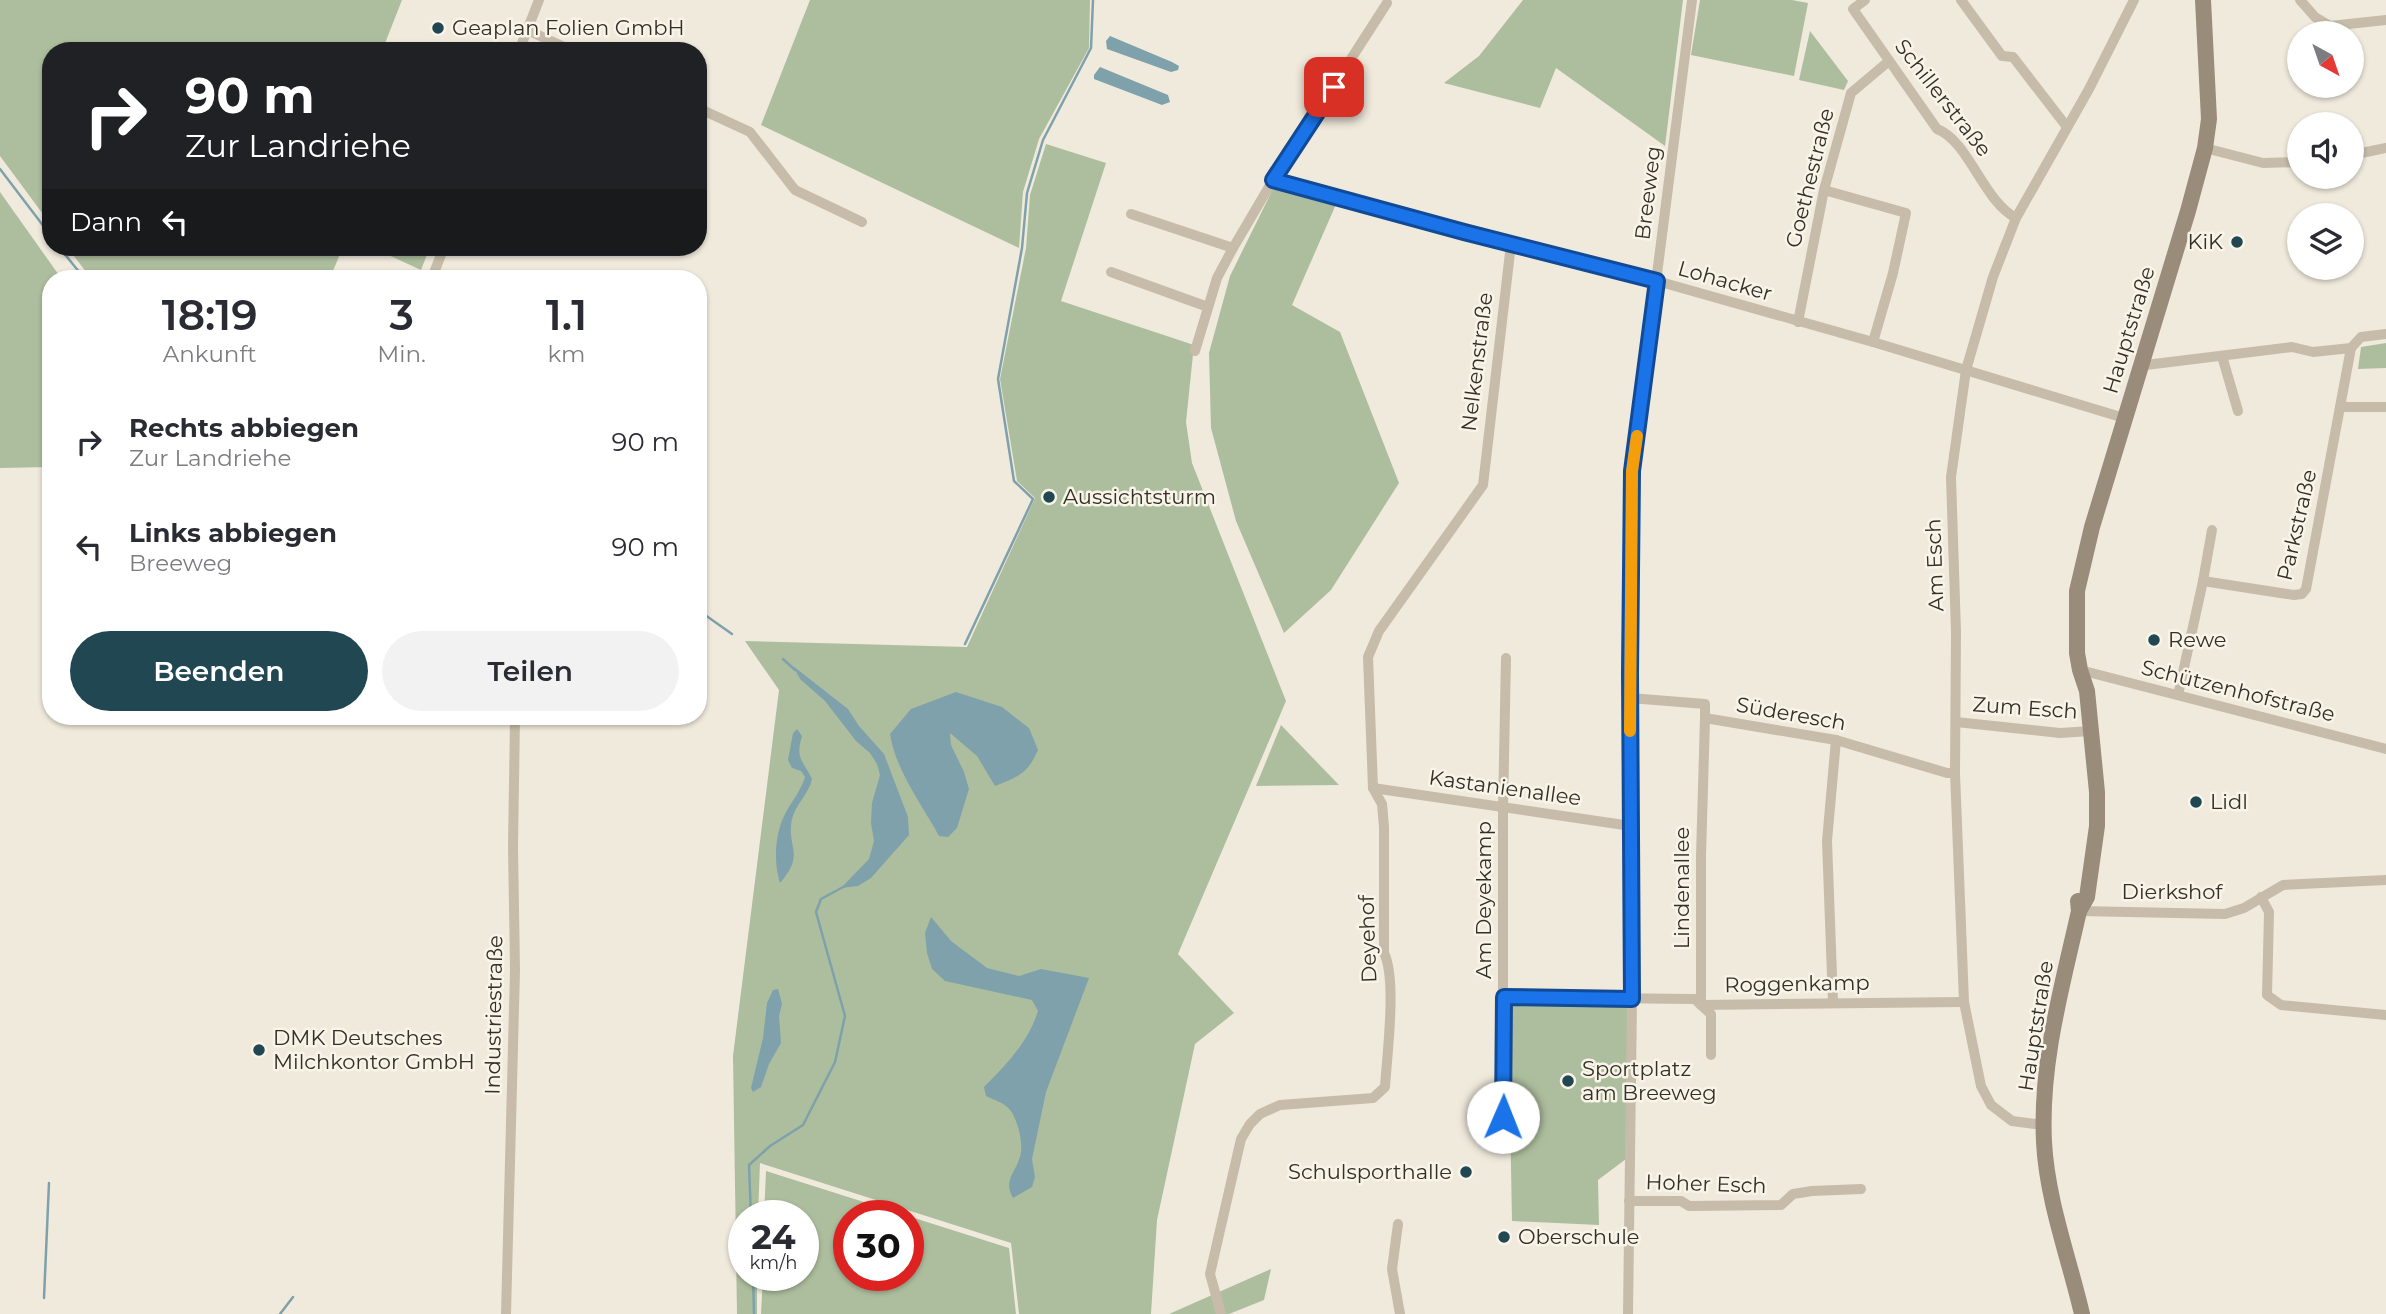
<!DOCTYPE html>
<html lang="de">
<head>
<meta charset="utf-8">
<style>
  :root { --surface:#fff; --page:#f2f2f3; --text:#2b2b33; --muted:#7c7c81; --accent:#214753 }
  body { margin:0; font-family:Montserrat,sans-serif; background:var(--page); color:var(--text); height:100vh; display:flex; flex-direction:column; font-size:26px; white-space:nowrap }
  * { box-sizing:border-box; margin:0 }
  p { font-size:23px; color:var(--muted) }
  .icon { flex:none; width:38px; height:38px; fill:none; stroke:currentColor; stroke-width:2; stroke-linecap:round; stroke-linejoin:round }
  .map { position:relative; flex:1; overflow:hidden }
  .side { position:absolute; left:42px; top:270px; width:665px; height:455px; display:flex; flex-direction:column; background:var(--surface); border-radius:28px; box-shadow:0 2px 5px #0004 }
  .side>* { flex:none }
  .top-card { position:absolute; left:42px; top:42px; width:665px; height:214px; border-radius:28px; box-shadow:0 2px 5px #0004; background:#202124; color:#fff; overflow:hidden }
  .needle { width:46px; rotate:140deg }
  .tools { position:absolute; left:2287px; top:21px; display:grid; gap:14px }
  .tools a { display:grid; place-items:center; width:77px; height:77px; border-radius:50%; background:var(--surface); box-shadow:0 2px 5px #0004; font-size:35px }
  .speed { position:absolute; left:728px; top:1200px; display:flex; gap:14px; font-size:35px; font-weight:700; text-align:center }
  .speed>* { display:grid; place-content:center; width:91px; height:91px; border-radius:50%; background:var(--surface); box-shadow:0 2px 5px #0004; line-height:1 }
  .speed small { font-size:18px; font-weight:400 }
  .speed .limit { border:10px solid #d22; background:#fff; color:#111 }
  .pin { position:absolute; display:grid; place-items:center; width:60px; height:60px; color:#fff; margin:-30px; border-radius:14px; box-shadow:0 4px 10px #0006 }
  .me { position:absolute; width:77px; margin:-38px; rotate:1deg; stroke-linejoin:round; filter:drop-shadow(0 0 5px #0008) }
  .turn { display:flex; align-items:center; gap:24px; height:147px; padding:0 28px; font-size:32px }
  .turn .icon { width:91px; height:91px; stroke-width:2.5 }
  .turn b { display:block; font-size:49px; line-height:60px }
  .then { display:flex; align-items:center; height:66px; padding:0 28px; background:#0003; gap:14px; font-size:26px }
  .eta { display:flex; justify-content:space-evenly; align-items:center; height:119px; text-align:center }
  .eta b { font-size:42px; font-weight:600; line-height:49px }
  .button { display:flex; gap:14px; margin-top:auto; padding:14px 28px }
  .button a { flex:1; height:80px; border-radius:42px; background:var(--accent); color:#fff; font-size:28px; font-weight:600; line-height:80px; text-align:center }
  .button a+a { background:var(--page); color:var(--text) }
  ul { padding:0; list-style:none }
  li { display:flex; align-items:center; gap:21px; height:105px; padding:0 28px }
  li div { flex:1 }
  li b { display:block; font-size:26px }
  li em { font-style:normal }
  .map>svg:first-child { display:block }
  .green { fill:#adbe9e; fill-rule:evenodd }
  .water { fill:#7ea1ab }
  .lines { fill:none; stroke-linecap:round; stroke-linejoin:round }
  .stream { stroke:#7ea1ab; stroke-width:2.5 }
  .street { stroke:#c7bca9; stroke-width:10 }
  .secondary { stroke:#9a8c7b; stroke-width:16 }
  .route-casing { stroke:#114b97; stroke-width:18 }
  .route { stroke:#1a73e8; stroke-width:12 }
  .slow { stroke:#f59e0b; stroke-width:12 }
  .poi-dot { fill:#214753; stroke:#f8f4e8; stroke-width:2.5 }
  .labels { text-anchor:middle; stroke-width:5; stroke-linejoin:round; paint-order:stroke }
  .poi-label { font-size:21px; fill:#352f29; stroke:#f8f4e8; text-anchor:start }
  .street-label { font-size:21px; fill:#352f29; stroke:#f8f4e8 }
</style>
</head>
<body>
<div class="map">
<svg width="2386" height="1314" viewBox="0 0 2386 1314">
  <rect width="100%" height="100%" fill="#f0eadc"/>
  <g class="green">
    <path d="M0,0H402L382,51H51V225L0,156Z"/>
    <path d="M810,0H1090L1089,48L1039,139L1023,192L1019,248L761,125Z"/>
    <path d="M1523,0H1683L1665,146L1556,68L1540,108L1444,83L1479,56Z"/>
    <path d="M1700,0H1792L1808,3L1794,76L1691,55Z"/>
    <path d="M1810,31L1848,81L1844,90L1799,80Z"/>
    <path d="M1046,144L1106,163L1061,301L1194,345L1186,422L1192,463L1286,701L1178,954L1234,1013L1195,1044L1157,1220L1151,1314H1019L1011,1243L760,1163L758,1216H744V1276H757V1314H737L733,1056L779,690L745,641L967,647L1035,498L1017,481L1000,379L1026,248L1030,195Z"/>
    <path d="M1275,185L1337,202L1292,305L1340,332L1399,483L1331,590L1284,633L1236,521L1211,428L1209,353L1230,276Z"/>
    <path d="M0,192L61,278H51V467L0,468Z"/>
    <path d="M67,247H343L330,278H96L87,273Z"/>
    <path d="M371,247H430L421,270Z"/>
    <path d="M2386,343V368L2358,369L2361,347Z"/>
    <path d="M1281,725L1339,785L1256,786Z"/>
    <path d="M1628,1002L1626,1159L1598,1180L1599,1225L1512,1221L1508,1003Z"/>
    <path d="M766,1171L1009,1248L1016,1314H761L763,1276H803V1216H764ZM849,1216H908V1276H849Z"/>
    <path d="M1271,1269L1264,1300L1229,1314H1169Z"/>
  </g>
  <g class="water">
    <path d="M1110,36L1172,62L1179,66L1178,70L1171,72L1107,49L1106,41Z"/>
    <path d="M1100,67L1168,95L1170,102L1162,105L1094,79V75Z"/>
    <path d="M793,666L848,709L859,726L884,754L908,817L909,835L871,878L858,886L841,888L869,859L874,841L871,823L872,803L880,775L877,764L870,753L856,741L825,701L800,679Z"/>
    <path d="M956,692L1002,707L1029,728L1038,750C1028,773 1019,777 995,786L977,756L950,733L951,745L964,772L969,789L957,828L948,837L939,836C921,803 896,771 890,734L911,709Z"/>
    <path d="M797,729L802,736C795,759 803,760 812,779C809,794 795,805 792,819C786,848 806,853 780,883C773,861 775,832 786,812C793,800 801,790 805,777L801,771L792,768L788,760L793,733Z"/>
    <path d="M931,917L951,941L987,968L1019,976L1041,969L1089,978L1046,1092L1032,1159L1035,1177L1032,1187L1013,1198C1003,1181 1015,1173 1020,1157C1024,1145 1018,1120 1010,1110C1005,1103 994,1100 986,1096L984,1087C1006,1065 1029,1041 1038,1011L1032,1000L945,981L932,969L927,953L925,933Z"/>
    <path d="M778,989L782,1004L779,1016L781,1043L769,1064L761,1087L753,1092L751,1088L763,1038L767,1003L773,990Z"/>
  </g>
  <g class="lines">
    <g class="stream">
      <path d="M0,169L51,236"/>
      <path d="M59,247L84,278"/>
      <path d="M698,610L732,634"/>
      <path d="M965,644L1033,499L1014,481L998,379L1022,248L1027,193L1043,140L1091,48L1093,0"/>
      <path d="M783,659L795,670"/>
      <path d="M751,1216L749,1165L770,1146L803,1125L835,1062L845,1016L816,912L821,899L845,886"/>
      <path d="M753,1276L754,1314"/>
      <path d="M44,1298L49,1183"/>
      <path d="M280,1314L293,1297"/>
    </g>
    <g class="street">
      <path d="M1865,0L1853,9L1937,129C1969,141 1983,201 2016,218"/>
      <path d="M1961,0L2002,56L2013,57L2067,127"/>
      <path d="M2300,0L2315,17L2330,26L2386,20"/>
      <path d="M527,30L573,51"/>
      <path d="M519,51L539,0"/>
      <path d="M698,108L750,132L795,190L862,222"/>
      <path d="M2205,148L2263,163L2300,162"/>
      <path d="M2352,155L2386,148"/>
      <path d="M1273,180L1464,232L1657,281L1873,342L2124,418"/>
      <path d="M1824,190L1906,213L1893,273L1873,342"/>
      <path d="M1131,214L1233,248"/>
      <path d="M1111,272L1208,307"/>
      <path d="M432,278L444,247"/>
      <path d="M1798,322L1824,190L1851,93L1889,61"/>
      <path d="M1195,351L1217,278L1233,248L1273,180L1387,3"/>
      <path d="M2222,356L2238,411"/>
      <path d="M2141,363L2146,365L2292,347L2313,352L2351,348L2361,337L2386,334"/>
      <path d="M2341,407H2386"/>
      <path d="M2203,581L2212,530"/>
      <path d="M2080,670L2386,749"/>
      <path d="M2178,695L2203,581L2294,595L2302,594L2306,589L2351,348"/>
      <path d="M1630,698L1705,704V718L1836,740L1947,773H1955"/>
      <path d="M1705,718L1701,856V1005L1711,1014V1055"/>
      <path d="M1956,722L2060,733L2091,731"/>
      <path d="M1373,788L1631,826"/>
      <path d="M2261,897L2269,912L2267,995L2281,1005L2386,1015"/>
      <path d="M2079,911L2225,914L2244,908L2283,885L2386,880"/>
      <path d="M1504,997L1695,999L1701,1005L1964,1002"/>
      <path d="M1833,1002L1827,841L1836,740"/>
      <path d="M2044,1122L2035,1124L2012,1121L1991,1105L1981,1086L1964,1002L1955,773L1956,632L1951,477L1966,370L1993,277L2016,218L2089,89L2134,0"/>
      <path d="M1503,1141V808L1506,658"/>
      <path d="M1629,1201H1681L1689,1206L1781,1205L1793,1194L1812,1191L1861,1189"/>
      <path d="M1398,1224L1392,1269L1400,1314"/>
      <path d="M506,1314L515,970L513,847L515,716"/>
      <path d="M1221,1314L1210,1274L1241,1139L1250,1124L1260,1114L1280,1105L1373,1098L1385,1087C1387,1055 1397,979 1384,953V827L1382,804L1373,788L1368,657L1379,631L1483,485L1511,244"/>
      <path d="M1628,1314L1632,999L1630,698L1632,470L1692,0"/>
    </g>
    <g class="secondary">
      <path d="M2078,901L2079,911C2062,987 2040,1063 2044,1142C2047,1200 2069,1258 2082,1314"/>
      <path d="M2079,911L2087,897L2097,826V792L2087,691L2080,670L2077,653V591L2092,527L2188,211L2205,148L2209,119L2203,0"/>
    </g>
  </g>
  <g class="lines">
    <g class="route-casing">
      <path id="route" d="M1334,87L1273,180L1464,232L1657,281L1632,471L1630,673L1632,999L1504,997L1503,1117"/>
    </g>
    <use href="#route" class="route"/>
    <path class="slow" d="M1630,731L1632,471L1637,436"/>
  </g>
  <g class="poi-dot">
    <circle cx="438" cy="28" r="7"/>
    <circle cx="2237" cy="242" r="7"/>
    <circle cx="1049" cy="497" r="7"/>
    <circle cx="2154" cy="640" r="7"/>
    <circle cx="2196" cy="802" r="7"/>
    <circle cx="259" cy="1050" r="7"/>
    <circle cx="1568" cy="1081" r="7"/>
    <circle cx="1466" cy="1172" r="7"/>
    <circle cx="1504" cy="1237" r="7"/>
  </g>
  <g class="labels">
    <g class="poi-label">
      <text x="452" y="35">Geaplan Folien GmbH</text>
      <text x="2223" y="249" text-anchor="end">KiK</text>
      <text x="1063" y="504">Aussichtsturm</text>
      <text x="2168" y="647">Rewe</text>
      <text x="2210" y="809">Lidl</text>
      <text x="273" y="1045">DMK Deutsches<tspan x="273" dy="24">Milchkontor GmbH</tspan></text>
      <text x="1582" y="1076">Sportplatz<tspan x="1582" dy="24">am Breeweg</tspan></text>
      <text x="1452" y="1179" text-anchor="end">Schulsporthalle</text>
      <text x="1518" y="1244">Oberschule</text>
    </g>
    <g class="street-label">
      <text transform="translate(1943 98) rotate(52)" y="7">Schillerstraße</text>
      <text transform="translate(1810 178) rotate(-76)" y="7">Goethestraße</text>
      <text transform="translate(1648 193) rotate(-83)" y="7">Breeweg</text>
      <text transform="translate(1725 281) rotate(16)" y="7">Lohacker</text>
      <text transform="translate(2129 330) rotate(-73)" y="7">Hauptstraße</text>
      <text transform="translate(1477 362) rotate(-83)" y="7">Nelkenstraße</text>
      <text transform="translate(2297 525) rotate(-77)" y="7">Parkstraße</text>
      <text transform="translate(1935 565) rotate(-92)" y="7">Am Esch</text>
      <text transform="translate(2238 691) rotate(14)" y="7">Schützenhofstraße</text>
      <text transform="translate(2025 708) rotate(4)" y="7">Zum Esch</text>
      <text transform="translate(1791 714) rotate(10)" y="7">Süderesch</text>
      <text transform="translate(1505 788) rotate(8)" y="7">Kastanienallee</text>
      <text transform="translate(1682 888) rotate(-90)" y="7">Lindenallee</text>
      <text x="2172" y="899">Dierkshof</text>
      <text transform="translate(1484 900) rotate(-90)" y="7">Am Deyekamp</text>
      <text transform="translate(1368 939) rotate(-92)" y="7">Deyehof</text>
      <text transform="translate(1797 984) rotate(-1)" y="7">Roggenkamp</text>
      <text transform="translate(494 1015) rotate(-89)" y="7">Industriestraße</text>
      <text transform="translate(2036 1026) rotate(-81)" y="7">Hauptstraße</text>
      <text transform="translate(1706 1184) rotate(2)" y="7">Hoher Esch</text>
    </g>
  </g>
</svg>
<div class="tools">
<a><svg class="needle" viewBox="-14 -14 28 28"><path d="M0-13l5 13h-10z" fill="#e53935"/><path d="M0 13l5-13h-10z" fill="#7c7c81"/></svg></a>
<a><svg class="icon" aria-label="sound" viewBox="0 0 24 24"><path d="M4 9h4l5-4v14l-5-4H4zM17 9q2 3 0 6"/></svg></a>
<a><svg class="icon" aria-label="layers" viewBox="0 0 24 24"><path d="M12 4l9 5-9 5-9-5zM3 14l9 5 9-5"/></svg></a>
</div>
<div class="speed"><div>24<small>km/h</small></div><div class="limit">30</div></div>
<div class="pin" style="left:1334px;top:87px;background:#d93025"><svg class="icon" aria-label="arrive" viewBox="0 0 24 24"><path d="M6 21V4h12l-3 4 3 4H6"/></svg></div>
<svg class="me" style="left:1503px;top:1117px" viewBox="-20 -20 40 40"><circle r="19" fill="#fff"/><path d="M0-13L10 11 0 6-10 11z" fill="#1a73e8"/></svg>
<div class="top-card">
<div class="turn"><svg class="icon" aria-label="right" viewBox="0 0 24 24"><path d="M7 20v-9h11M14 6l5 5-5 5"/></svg><div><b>90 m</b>Zur Landriehe</div></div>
<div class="then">Dann<svg class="icon" aria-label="left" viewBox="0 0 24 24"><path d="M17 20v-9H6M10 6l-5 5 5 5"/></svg></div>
</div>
<section class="side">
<div class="eta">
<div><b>18:19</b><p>Ankunft</p></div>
<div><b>3</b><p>Min.</p></div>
<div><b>1.1</b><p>km</p></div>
</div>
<ul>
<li><svg class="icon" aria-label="right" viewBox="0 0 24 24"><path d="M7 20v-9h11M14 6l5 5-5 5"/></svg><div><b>Rechts abbiegen</b><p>Zur Landriehe</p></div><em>90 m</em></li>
<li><svg class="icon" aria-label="left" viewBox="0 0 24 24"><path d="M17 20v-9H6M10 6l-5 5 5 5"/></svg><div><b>Links abbiegen</b><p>Breeweg</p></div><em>90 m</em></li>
</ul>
<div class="button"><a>Beenden</a><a>Teilen</a></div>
</section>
</div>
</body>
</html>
